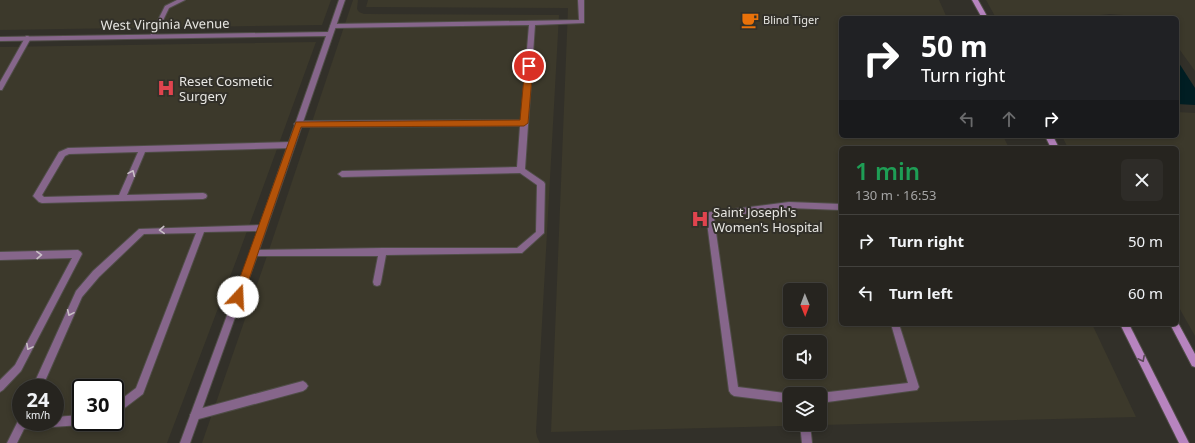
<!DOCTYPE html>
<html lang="en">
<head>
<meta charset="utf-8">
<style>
  :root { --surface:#26241f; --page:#2e2c28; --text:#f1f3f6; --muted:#a4a4a4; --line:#42413d }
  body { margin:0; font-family:"Noto Sans",sans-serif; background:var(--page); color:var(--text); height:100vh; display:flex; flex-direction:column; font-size:15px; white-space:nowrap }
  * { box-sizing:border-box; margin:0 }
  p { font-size:13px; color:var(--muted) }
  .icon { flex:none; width:22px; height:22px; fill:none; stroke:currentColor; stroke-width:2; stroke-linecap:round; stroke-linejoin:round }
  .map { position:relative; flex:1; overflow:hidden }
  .drawer { position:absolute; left:839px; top:146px; width:340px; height:180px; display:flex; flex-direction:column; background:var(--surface); border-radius:6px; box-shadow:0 2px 6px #0003,0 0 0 1px var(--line) }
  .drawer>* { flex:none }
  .banner { position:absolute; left:839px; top:16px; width:340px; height:122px; border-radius:6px; box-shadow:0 2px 6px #0003,0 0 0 1px var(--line); background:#202124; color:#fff; overflow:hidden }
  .needle { width:26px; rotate:179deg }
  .controls { position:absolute; left:783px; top:283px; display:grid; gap:8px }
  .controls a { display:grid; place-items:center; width:44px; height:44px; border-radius:6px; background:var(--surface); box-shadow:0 2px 6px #0003,0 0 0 1px var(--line); font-size:20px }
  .speed { position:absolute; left:12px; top:379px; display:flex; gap:8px; font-size:20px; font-weight:700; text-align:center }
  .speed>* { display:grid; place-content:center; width:52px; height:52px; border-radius:50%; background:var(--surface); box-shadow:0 2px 6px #0003,0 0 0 1px var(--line); line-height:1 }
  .speed small { font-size:10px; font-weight:400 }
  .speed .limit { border:2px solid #111; border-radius:6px; background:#fff; color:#111 }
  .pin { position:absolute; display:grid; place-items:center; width:34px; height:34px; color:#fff; margin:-17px; border:2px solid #fff; border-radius:50%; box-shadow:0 1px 4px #0007 }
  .me { position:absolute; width:44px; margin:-22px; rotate:20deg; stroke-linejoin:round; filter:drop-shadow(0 0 3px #0008) }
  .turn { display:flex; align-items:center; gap:14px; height:84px; padding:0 16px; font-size:18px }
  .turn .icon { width:52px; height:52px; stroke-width:2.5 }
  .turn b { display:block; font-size:28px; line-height:34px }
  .lanes { display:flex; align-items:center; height:38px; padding:0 16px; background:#0003; justify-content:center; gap:20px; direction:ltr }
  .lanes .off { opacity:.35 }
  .round { display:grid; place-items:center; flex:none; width:42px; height:42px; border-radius:6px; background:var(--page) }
  .headline { display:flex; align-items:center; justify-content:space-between; height:68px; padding:0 16px }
  h1 { font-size:24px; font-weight:600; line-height:30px; color:#1e9e55 }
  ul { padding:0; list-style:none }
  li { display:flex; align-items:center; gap:12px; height:52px; padding:0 16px; border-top:1px solid var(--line) }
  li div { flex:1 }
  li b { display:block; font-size:15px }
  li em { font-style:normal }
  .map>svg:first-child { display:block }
  .built { fill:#3c392b; fill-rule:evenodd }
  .water { fill:#011e23 }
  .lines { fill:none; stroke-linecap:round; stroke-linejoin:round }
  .lane-casing { stroke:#4f4d47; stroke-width:2 }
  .street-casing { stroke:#4f4d47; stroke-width:2 }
  .secondary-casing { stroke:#4f4d47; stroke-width:2 }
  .lane { fill:#86668b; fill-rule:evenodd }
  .street { fill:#86668b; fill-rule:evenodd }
  .secondary { fill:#b784bf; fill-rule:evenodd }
  .oneway { stroke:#cac0c8 }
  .oneway2 { stroke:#5a4956 }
  .route { fill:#b45309; stroke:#753606 }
  .labels { text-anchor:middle; stroke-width:4; stroke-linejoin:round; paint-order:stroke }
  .far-poi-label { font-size:11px; fill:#e7e6e2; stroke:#323029; text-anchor:start }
  .street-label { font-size:13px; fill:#e7e6e2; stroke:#323029 }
  .poi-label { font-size:13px; fill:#e7e6e2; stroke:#323029; text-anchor:start }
</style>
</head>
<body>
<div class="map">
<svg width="1195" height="443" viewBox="0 0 1195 443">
  <rect width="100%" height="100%" fill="#323029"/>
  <g class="built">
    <path d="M0,0H331L322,25L0,30Z"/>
    <path d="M353,0H358L357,9L359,12L364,14L559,15L536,432L537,437L540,443H202L268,253Z"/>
    <path d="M368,0H939L947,18H841V136H1003L1009,148H841V324H1092L1136,417L551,432L568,8L366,7ZM790,290H820V320H790ZM790,342H820V372H790ZM790,394H820V424H790Z"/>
    <path d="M986,0H1195V71L1177,46V18H1143L1135,16L1110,14L1090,16L1087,18H996Z"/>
    <path d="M316,42L239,253L167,443H0V47ZM21,388H55V422H21ZM81,388H115V422H81Z"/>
    <path d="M1177,112L1195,113V336L1177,304V148H1068L1062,136H1177Z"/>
  </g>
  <path class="water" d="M1177,60L1195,88V105L1177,104Z"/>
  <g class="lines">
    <g class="lane-casing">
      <g id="lane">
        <path d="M177,0H185L169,8L155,37H151L150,36L165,6Z"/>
        <path d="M578,0H584V23L535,25L525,169L544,182L545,184L544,233L522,253L386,255L381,282L380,285L377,286L374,285L373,282L378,256H254L251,255L250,253L251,251L254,250L383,248H517L536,232L537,185L520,173L342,177L338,174L342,171L517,167L520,126L298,127L294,124L298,121L521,120L529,25L333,28L330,26L333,24L579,20Z"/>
        <path d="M26,36H28L31,38L2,90H0V82Z"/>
        <path d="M291,142L295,145L291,148L145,152L127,195L203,193L206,194L207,196L206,198L203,199L42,203L39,202L33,196L59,152L68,148ZM138,152L119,195L44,197L42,195L65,156L69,154Z"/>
        <path d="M789,202L841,204V210L789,208L714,218L738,387L792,394H790V403L734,396L731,394L729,391L706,215L707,213L710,212Z"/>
        <path d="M262,225L265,226L266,228L265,230L262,231L204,232L143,394L118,413L115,415V404L136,388L196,233L144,234L99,277L82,297L42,388H32L76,291L93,271L139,229Z"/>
        <path d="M78,250L81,252L82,254L21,371L3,390L0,392V380L15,365L72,258L0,260V252Z"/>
        <path d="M891,324H899L919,387L917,390L820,403V394H818L820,393L908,383Z"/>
        <path d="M303,381L306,383L308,386L306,389L303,391L195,420L192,418L190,415L192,412L195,410Z"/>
        <path d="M81,415V422H85L81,425L24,429L17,443H7L19,419L21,418V422H55V417Z"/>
        <path d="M800,424H810L812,443H802Z"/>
      </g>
    </g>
    <g class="street-casing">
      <path id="street" d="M339,0H345L258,253L190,443H180L250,253L326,36L0,41V37L328,32Z"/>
    </g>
    <g class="secondary-casing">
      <g id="secondary">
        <path d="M972,0H978L988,18H982Z"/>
        <path d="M1045,136H1053L1059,148H1051Z"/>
        <path d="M1177,321L1195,354V367L1192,366L1170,324H1177Z"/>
        <path d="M1120,324H1129L1189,443H1179Z"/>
      </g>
    </g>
    <use href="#lane" class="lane"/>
    <use href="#street" class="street"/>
    <use href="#secondary" class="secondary"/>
  </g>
  <defs><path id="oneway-chevron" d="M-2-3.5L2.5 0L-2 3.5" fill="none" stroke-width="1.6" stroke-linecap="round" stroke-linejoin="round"/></defs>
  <g class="oneway">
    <use href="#oneway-chevron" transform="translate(132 173) rotate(-66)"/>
    <use href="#oneway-chevron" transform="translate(162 230) rotate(177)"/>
    <use href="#oneway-chevron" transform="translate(39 255) rotate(-2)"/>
    <use href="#oneway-chevron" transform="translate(70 313) rotate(114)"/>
    <use href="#oneway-chevron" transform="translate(29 347) rotate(118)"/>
  </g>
  <use class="oneway2" href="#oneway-chevron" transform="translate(1142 359) rotate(63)"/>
  <path class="route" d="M529,63L533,66L528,123L524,126L301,127L243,297L241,300L238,302L234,300L233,297L296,122L520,120L525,66Z"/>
  <defs>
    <g id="cafe-bare" transform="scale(1.38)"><path d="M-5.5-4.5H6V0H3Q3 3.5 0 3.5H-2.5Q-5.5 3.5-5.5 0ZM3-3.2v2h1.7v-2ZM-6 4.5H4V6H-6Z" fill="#e8710a" stroke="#323029" stroke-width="2.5" paint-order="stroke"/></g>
    <g id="hospital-bare" transform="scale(1.38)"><path d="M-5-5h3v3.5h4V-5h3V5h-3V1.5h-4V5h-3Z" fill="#e0444e" stroke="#323029" stroke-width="2.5" paint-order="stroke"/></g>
  </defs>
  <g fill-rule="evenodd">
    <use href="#cafe-bare" x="750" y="20"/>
    <use href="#hospital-bare" x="166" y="88"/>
    <use href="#hospital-bare" x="700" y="219"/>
  </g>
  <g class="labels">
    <g class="far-poi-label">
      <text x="763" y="24">Blind Tiger</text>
    </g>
    <g class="street-label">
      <text transform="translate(165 24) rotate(-1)" y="5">West Virginia Avenue</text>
    </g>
    <g class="poi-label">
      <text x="179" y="86">Reset Cosmetic<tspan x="179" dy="15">Surgery</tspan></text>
      <text x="713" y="217">Saint Joseph's<tspan x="713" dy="15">Women's Hospital</tspan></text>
    </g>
  </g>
</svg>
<div class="controls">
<a><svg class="needle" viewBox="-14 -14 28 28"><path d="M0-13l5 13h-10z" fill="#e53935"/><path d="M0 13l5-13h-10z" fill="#a4a4a4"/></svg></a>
<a><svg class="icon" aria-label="sound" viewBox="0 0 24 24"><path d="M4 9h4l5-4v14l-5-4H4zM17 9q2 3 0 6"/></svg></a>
<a><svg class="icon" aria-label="layers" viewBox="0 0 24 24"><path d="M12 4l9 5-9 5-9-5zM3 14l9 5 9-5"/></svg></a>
</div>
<div class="speed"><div>24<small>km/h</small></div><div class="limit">30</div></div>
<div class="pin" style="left:529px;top:66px;background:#d93025"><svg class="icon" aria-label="arrive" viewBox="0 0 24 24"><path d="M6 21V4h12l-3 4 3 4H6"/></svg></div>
<svg class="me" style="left:238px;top:297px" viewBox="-20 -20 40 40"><circle r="19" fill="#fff"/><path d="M0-13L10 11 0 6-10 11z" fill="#b45309"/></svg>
<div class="banner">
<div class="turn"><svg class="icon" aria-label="right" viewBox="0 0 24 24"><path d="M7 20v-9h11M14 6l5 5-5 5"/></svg><div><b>50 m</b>Turn right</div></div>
<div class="lanes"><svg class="icon off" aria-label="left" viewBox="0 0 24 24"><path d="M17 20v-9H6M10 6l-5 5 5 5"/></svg><svg class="icon off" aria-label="ahead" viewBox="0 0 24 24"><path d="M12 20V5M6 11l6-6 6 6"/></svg><svg class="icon" aria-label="right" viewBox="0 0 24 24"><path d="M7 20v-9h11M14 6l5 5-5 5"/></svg></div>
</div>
<section class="drawer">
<div class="headline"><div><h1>1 min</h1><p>130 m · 16:53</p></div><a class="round"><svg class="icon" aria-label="close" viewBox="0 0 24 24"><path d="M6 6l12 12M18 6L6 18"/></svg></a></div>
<ul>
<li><svg class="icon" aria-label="right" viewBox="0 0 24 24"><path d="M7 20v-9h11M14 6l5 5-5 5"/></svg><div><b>Turn right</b></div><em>50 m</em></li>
<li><svg class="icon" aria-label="left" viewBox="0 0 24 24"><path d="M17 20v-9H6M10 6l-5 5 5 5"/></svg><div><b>Turn left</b></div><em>60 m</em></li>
</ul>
</section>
</div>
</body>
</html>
